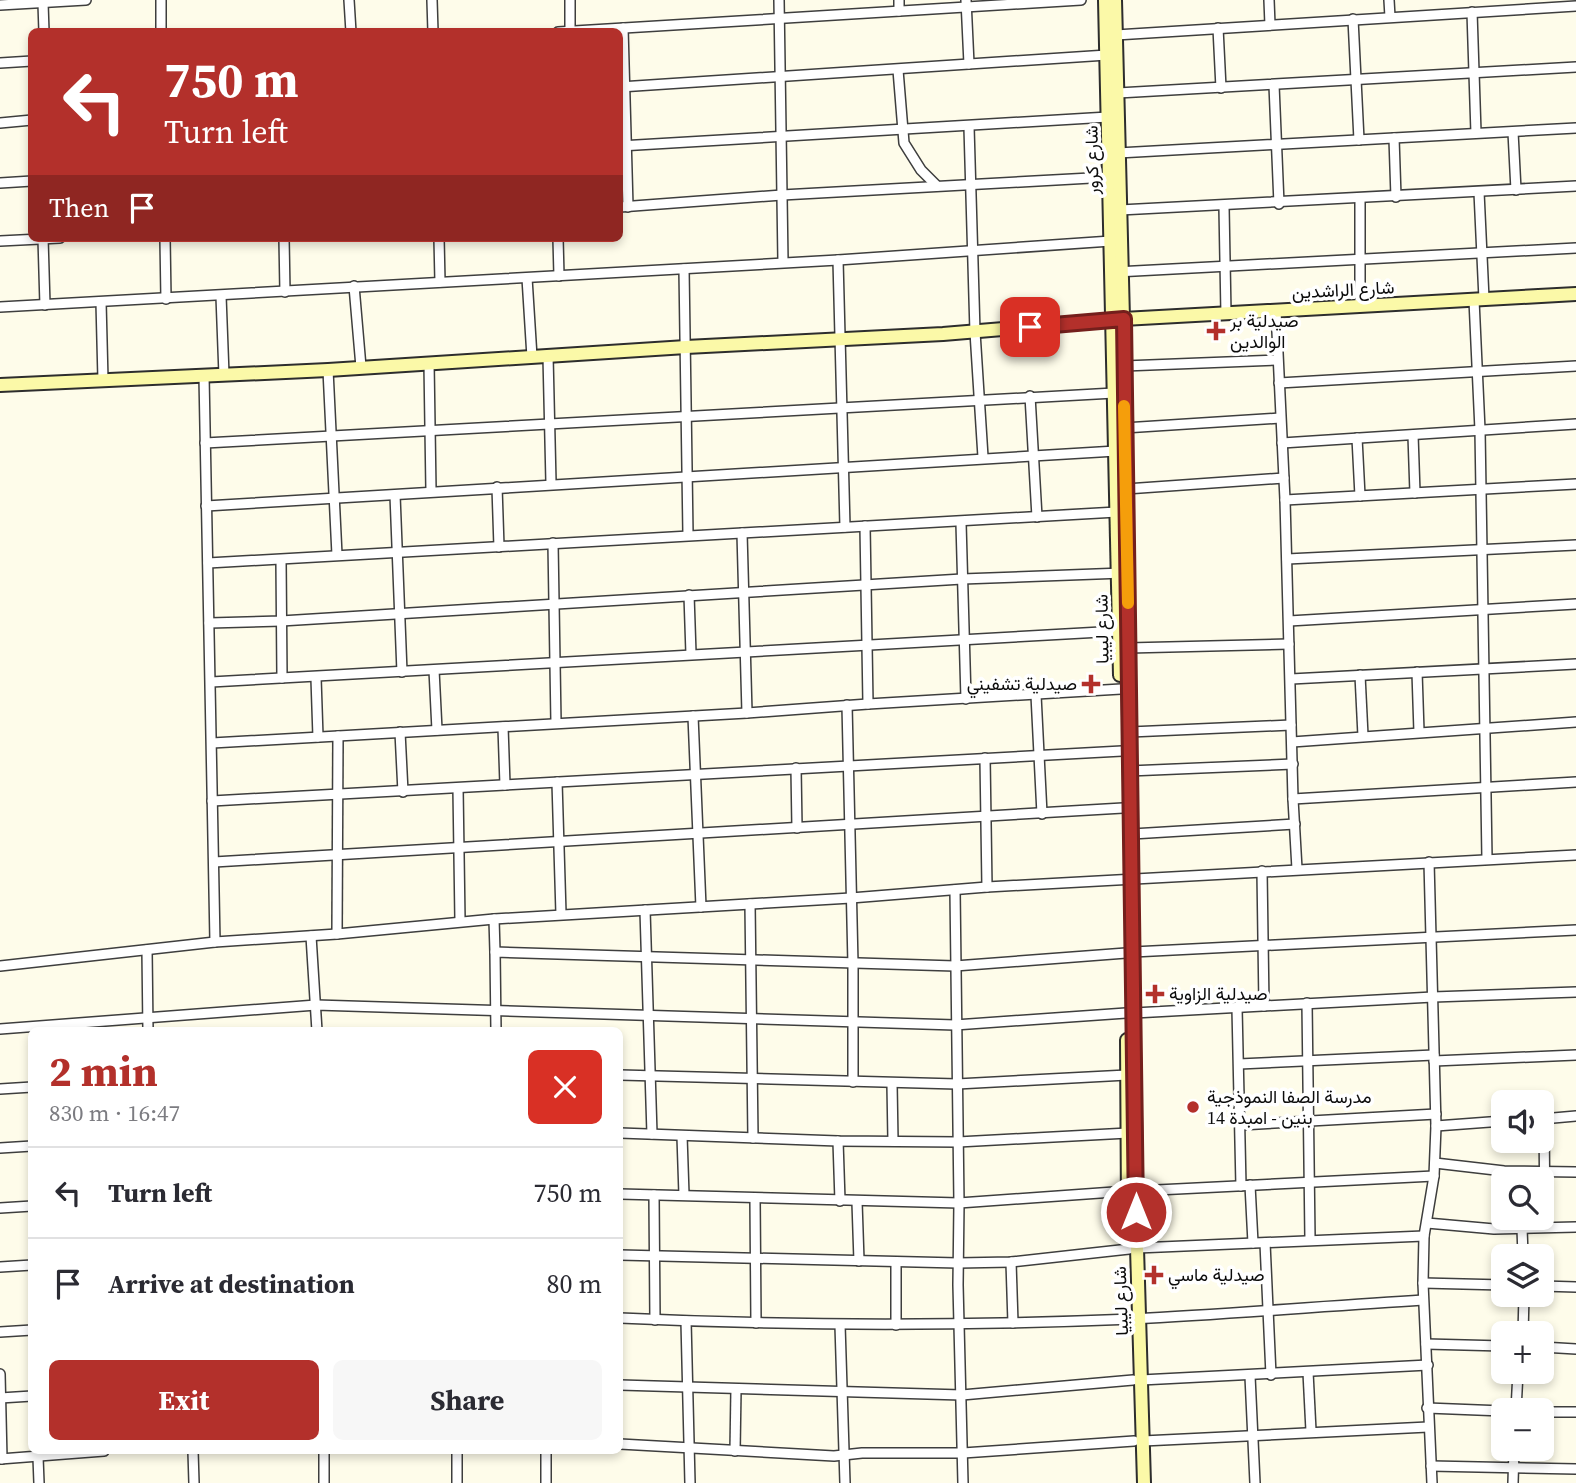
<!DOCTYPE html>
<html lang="en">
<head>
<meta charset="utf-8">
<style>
  :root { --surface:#fff; --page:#f7f7f7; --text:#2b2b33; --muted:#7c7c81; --line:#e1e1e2; --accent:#b3302b }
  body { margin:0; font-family:"Source Serif 4",Vazirmatn,serif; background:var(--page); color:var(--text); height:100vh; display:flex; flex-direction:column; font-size:26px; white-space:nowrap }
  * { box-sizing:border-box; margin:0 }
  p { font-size:23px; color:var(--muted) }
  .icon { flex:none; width:38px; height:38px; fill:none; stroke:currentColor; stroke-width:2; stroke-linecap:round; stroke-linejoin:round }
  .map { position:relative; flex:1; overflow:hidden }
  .sheet { position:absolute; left:28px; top:1027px; width:595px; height:427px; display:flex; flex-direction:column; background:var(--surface); border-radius:10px; box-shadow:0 4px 10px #0003 }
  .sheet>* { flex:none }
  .top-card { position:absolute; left:28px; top:28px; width:595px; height:214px; border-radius:10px; box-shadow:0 4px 10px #0003; background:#b3302b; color:#fff; overflow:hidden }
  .fabs { position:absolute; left:1491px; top:1090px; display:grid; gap:14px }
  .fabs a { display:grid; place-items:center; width:63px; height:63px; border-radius:10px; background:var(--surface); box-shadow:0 4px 10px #0003; font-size:35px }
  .pin { position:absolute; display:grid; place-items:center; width:60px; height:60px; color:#fff; margin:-30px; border-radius:14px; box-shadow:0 4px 10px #0006 }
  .me { position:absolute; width:77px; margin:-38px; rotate:0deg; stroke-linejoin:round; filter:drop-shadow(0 0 5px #0008) }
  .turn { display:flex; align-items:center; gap:24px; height:147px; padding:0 21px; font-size:32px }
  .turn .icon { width:91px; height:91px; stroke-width:2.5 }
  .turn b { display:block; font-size:49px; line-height:60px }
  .then { display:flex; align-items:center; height:66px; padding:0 21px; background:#0003; gap:14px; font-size:26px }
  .round { display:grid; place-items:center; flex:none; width:74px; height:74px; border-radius:10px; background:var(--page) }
  .overview { display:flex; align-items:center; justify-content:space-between; height:119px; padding:0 21px }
  h1 { font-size:42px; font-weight:700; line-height:52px; color:var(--accent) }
  .button { display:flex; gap:14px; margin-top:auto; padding:14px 21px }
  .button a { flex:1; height:80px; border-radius:10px; background:var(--accent); color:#fff; font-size:28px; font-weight:700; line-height:80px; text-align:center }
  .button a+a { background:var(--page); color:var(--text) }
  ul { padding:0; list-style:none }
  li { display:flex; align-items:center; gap:21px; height:91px; padding:0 21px; border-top:2px solid var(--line) }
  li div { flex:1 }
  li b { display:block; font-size:26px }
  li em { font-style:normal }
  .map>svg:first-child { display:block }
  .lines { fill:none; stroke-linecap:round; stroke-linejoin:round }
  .street-casing { stroke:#3e3e3e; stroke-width:12 }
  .secondary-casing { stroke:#2d2d2d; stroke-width:16 }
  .street { stroke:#fff; stroke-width:9 }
  .secondary { stroke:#fbf9a8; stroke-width:12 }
  .route-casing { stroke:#741f1c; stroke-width:18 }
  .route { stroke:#b3302b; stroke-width:12 }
  .slow { stroke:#f59e0b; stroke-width:12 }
  .poi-dot { fill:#b3302b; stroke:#fff; stroke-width:2.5 }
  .labels { text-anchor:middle; stroke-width:7; stroke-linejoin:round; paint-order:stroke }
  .street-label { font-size:18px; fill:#0b0b0b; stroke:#fff }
  .poi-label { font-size:18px; fill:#0b0b0b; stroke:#fff; text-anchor:start }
</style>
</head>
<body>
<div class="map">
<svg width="1576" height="1483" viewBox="0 0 1576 1483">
  <rect width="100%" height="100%" fill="#fefcea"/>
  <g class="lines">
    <g class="street-casing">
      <g id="street">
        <path d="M349,0L351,32"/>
        <path d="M432,0L433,32"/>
        <path d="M570,0V31"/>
        <path d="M779,0L783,262"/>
        <path d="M899,0V11"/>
        <path d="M966,0L969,64"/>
        <path d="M1269,0L1270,25"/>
        <path d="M1389,0L1390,17"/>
        <path d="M43,3L44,32"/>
        <path d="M0,5L86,0"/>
        <path d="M1472,12L1476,133"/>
        <path d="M1353,19L1359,140"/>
        <path d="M623,28L628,207"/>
        <path d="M1218,28L1221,88"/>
        <path d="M161,32V0"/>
        <path d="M558,32L1081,0"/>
        <path d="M1116,35L1576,6"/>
        <path d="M0,63L32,61"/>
        <path d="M898,70L904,143L921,170L937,186"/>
        <path d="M1274,85L1279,204"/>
        <path d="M620,87L1107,55"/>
        <path d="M1118,93L1576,67"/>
        <path d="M0,123L32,120"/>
        <path d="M969,127L975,332L983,457"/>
        <path d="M1513,132L1516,190"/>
        <path d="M1394,138L1396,197"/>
        <path d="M620,146L1108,117"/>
        <path d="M1118,153L1576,128"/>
        <path d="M0,183L32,181"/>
        <path d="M1479,192L1484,299"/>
        <path d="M1360,199V306"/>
        <path d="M620,207L782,195L1109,177"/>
        <path d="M1224,207L1226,314"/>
        <path d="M1120,210L1576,186"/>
        <path d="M43,238L45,305"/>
        <path d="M165,238L166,299"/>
        <path d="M284,238L285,292"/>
        <path d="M439,238L440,282"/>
        <path d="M558,238L559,276"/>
        <path d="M0,241L60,238"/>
        <path d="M838,260L845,527"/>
        <path d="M684,269L688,535"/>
        <path d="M1116,272L1576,248"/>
        <path d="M527,278L532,357"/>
        <path d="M354,286L361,367"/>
        <path d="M221,296L224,375"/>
        <path d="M1474,300L1480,430L1487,859"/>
        <path d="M101,302L103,380"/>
        <path d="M0,307L838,260L1111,241"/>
        <path d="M1276,311L1285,500L1293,799L1297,869"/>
        <path d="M548,356L551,483"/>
        <path d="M429,363L431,491"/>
        <path d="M1124,366L1277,360"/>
        <path d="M328,370L337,555"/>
        <path d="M204,376L215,942"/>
        <path d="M1279,383L1576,366"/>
        <path d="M1030,396L1037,517"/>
        <path d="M1124,428L1280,418"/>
        <path d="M1413,435L1415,493"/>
        <path d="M1357,438L1360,496"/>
        <path d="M205,443L1114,393"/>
        <path d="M1282,443L1576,424"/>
        <path d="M497,487L499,547"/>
        <path d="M1126,489L1284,478"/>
        <path d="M395,495L402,672"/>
        <path d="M1285,500L1576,484"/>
        <path d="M206,506L1116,451"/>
        <path d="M961,523L966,699"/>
        <path d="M865,526L868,704"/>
        <path d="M742,533L747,713"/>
        <path d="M553,543L556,723"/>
        <path d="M1287,559L1576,545"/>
        <path d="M281,560L282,678"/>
        <path d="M208,563L1117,512"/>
        <path d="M689,595L691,654"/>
        <path d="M1289,621L1576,604"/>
        <path d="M209,623L281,621L962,579L1123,573"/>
        <path d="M1128,648L1289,644"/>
        <path d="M434,670L437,730"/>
        <path d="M1417,672L1419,732"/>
        <path d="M1360,675L1363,736"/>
        <path d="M316,678L318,737"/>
        <path d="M1291,679L1576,664"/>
        <path d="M211,682L1119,631"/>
        <path d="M1036,695L1042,814"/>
        <path d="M847,705L853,964V1082"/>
        <path d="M693,716L701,907"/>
        <path d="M503,727L505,785"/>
        <path d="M400,732L403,792"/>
        <path d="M1130,732L1291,725"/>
        <path d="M1292,742L1576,722"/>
        <path d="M212,743L747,713L868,704L1121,689"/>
        <path d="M985,758L987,887"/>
        <path d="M796,768L797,828"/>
        <path d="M1129,771L1293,764"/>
        <path d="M557,782L561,914"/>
        <path d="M458,788L460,921"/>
        <path d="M1293,799L1576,782"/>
        <path d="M212,801L1122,751"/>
        <path d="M1132,834L1295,824"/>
        <path d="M214,862L1123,808"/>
        <path d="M1429,862L1436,1126L1434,1176L1424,1236L1423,1283L1432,1483"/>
        <path d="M1262,871L1264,1006"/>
        <path d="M955,890L959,1203L958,1285L963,1483"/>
        <path d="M750,904L753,1138"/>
        <path d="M645,910L652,1134"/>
        <path d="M494,919L495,952"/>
        <path d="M337,934L338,736"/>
        <path d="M311,936L317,1031"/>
        <path d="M147,950L148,1031"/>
        <path d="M1133,952L1576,930"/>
        <path d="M0,966L215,942L337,934L494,919L851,898L987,887L1576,855"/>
        <path d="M1307,1003L1310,1239"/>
        <path d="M1237,1008L1241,1186"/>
        <path d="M1134,1013L1433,997L1576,992"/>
        <path d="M0,1029L316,1005L955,1025L1126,1013"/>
        <path d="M496,1031L495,952L955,966L1126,953"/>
        <path d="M1434,1061L1576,1055"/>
        <path d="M1239,1064L1434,1055"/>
        <path d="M620,1075L957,1084L1127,1075"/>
        <path d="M892,1084L893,1141"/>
        <path d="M0,1089L32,1087"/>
        <path d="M1544,1118L1545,1227"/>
        <path d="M1542,1119L1576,1116"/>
        <path d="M1241,1125L1436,1114"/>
        <path d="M1436,1126L1503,1121"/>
        <path d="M620,1133L838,1141L958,1142L1128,1133"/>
        <path d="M682,1136L684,1195"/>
        <path d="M838,1141L840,1201"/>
        <path d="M0,1148L32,1146"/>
        <path d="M1435,1163L1504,1171L1576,1172"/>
        <path d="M1250,1185L1253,1243"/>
        <path d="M1137,1191L1434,1176"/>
        <path d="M620,1194L959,1203L1128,1191"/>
        <path d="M654,1195L655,1320"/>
        <path d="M755,1198L756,1323"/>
        <path d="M857,1202L859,1261"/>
        <path d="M0,1208L32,1206"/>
        <path d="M1427,1223L1494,1229L1576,1227"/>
        <path d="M1522,1228L1523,1256"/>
        <path d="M1265,1243L1271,1375"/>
        <path d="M1137,1248L1424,1236"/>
        <path d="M620,1255L958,1263L1011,1262L1129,1249"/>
        <path d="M896,1262V1325"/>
        <path d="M1011,1262L1013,1323"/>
        <path d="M0,1267L32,1265"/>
        <path d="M1423,1283L1503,1285"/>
        <path d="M1542,1286L1576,1287"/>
        <path d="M620,1318C791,1326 962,1326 1133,1319C1229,1314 1326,1306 1423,1300"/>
        <path d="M686,1321L690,1483"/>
        <path d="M840,1325L845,1483"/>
        <path d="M0,1332L32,1330"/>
        <path d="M1523,1334L1524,1295"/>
        <path d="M1426,1344L1503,1346"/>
        <path d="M1542,1347L1576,1349"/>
        <path d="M1308,1372L1311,1431"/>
        <path d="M0,1374L2,1459"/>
        <path d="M1250,1376L1255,1483"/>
        <path d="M1141,1380L1428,1365"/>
        <path d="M620,1385L962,1395L1133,1380"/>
        <path d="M0,1398L32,1396"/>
        <path d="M1427,1408L1503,1411"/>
        <path d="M1516,1410L1518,1372"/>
        <path d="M1542,1412H1576"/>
        <path d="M1143,1441L1428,1427"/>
        <path d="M620,1444L834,1456L862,1453H963L1134,1441"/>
        <path d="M193,1451L194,1483"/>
        <path d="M324,1451V1483"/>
        <path d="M457,1451V1483"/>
        <path d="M546,1451V1483"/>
        <path d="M735,1451L736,1389"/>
        <path d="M38,1457L39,1483"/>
        <path d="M0,1459L104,1451"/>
        <path d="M1431,1466L1576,1469"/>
        <path d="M1513,1483L1514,1449"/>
      </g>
    </g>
    <g class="secondary-casing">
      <g id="secondary">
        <path d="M1105,0L1120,675"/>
        <path d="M1115,0L1123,319L1137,1248L1144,1483"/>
        <path d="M0,385L328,370L686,347L943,334L1123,319L1576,294"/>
        <path d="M1127,1040L1128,1210"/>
      </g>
    </g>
    <use href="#street" class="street"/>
    <use href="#secondary" class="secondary"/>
  </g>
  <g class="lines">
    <g class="route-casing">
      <path id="route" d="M1030,327L1124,319L1136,1212"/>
    </g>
    <use href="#route" class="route"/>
    <path class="slow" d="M1124,406L1128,603"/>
  </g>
  <g class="poi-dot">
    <path d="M1212.5 320.5h7v7h7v7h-7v7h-7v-7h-7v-7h7z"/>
    <path d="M1087.5 673.5h7v7h7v7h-7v7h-7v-7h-7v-7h7z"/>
    <path d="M1151.5 983.5h7v7h7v7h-7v7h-7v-7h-7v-7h7z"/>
    <circle cx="1193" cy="1107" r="7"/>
    <path d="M1150.5 1264.5h7v7h7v7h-7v7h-7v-7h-7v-7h7z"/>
  </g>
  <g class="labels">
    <g class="street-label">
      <text transform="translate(1092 160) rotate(-91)" y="6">شارع كرور</text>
      <text transform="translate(1343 290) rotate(-3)" y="6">شارع الراشدين</text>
      <text transform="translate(1102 629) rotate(-91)" y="6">شارع ليبيا</text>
      <text transform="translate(1121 1301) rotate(-92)" y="6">شارع ليبيا</text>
    </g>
    <g class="poi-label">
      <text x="1230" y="327">صيدلية بر<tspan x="1230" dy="21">الوالدين</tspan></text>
      <text x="1077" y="690" text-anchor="end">صيدلية تشفيني</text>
      <text x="1169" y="1000">صيدلية الزاوية</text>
      <text x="1207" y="1103">مدرسة الصفا النموذجية<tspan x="1207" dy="21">بنين - امبدة 14</tspan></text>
      <text x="1168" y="1281">صيدلية ماسي</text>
    </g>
  </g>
</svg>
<div class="fabs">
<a><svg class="icon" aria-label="sound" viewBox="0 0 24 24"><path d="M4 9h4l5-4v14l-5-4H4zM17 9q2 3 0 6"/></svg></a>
<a><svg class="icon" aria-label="search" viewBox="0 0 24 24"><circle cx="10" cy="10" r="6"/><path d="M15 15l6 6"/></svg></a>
<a><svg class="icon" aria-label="layers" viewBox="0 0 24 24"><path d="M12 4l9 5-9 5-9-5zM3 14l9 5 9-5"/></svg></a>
<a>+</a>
<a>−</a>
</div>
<div class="pin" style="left:1030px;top:327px;background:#d93025"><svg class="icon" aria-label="arrive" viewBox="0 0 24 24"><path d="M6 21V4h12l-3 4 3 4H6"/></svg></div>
<svg class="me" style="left:1136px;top:1212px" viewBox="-20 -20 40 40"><circle r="17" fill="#b3302b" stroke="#fff" stroke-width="3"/><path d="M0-11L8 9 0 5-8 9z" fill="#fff"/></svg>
<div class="top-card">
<div class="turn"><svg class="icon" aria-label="left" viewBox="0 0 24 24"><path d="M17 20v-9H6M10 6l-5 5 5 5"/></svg><div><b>750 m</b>Turn left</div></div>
<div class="then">Then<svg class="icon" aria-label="arrive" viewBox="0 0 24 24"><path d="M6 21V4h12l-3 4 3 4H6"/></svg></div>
</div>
<section class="sheet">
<div class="overview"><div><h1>2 min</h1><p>830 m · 16:47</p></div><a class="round" style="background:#d93025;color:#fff"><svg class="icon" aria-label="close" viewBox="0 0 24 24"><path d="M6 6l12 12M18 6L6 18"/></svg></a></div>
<ul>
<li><svg class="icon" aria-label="left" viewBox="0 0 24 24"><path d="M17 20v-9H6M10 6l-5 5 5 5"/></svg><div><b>Turn left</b></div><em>750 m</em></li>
<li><svg class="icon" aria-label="arrive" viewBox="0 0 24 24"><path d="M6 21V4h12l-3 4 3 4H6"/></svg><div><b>Arrive at destination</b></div><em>80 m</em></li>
</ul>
<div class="button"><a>Exit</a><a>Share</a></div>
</section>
</div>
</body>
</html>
